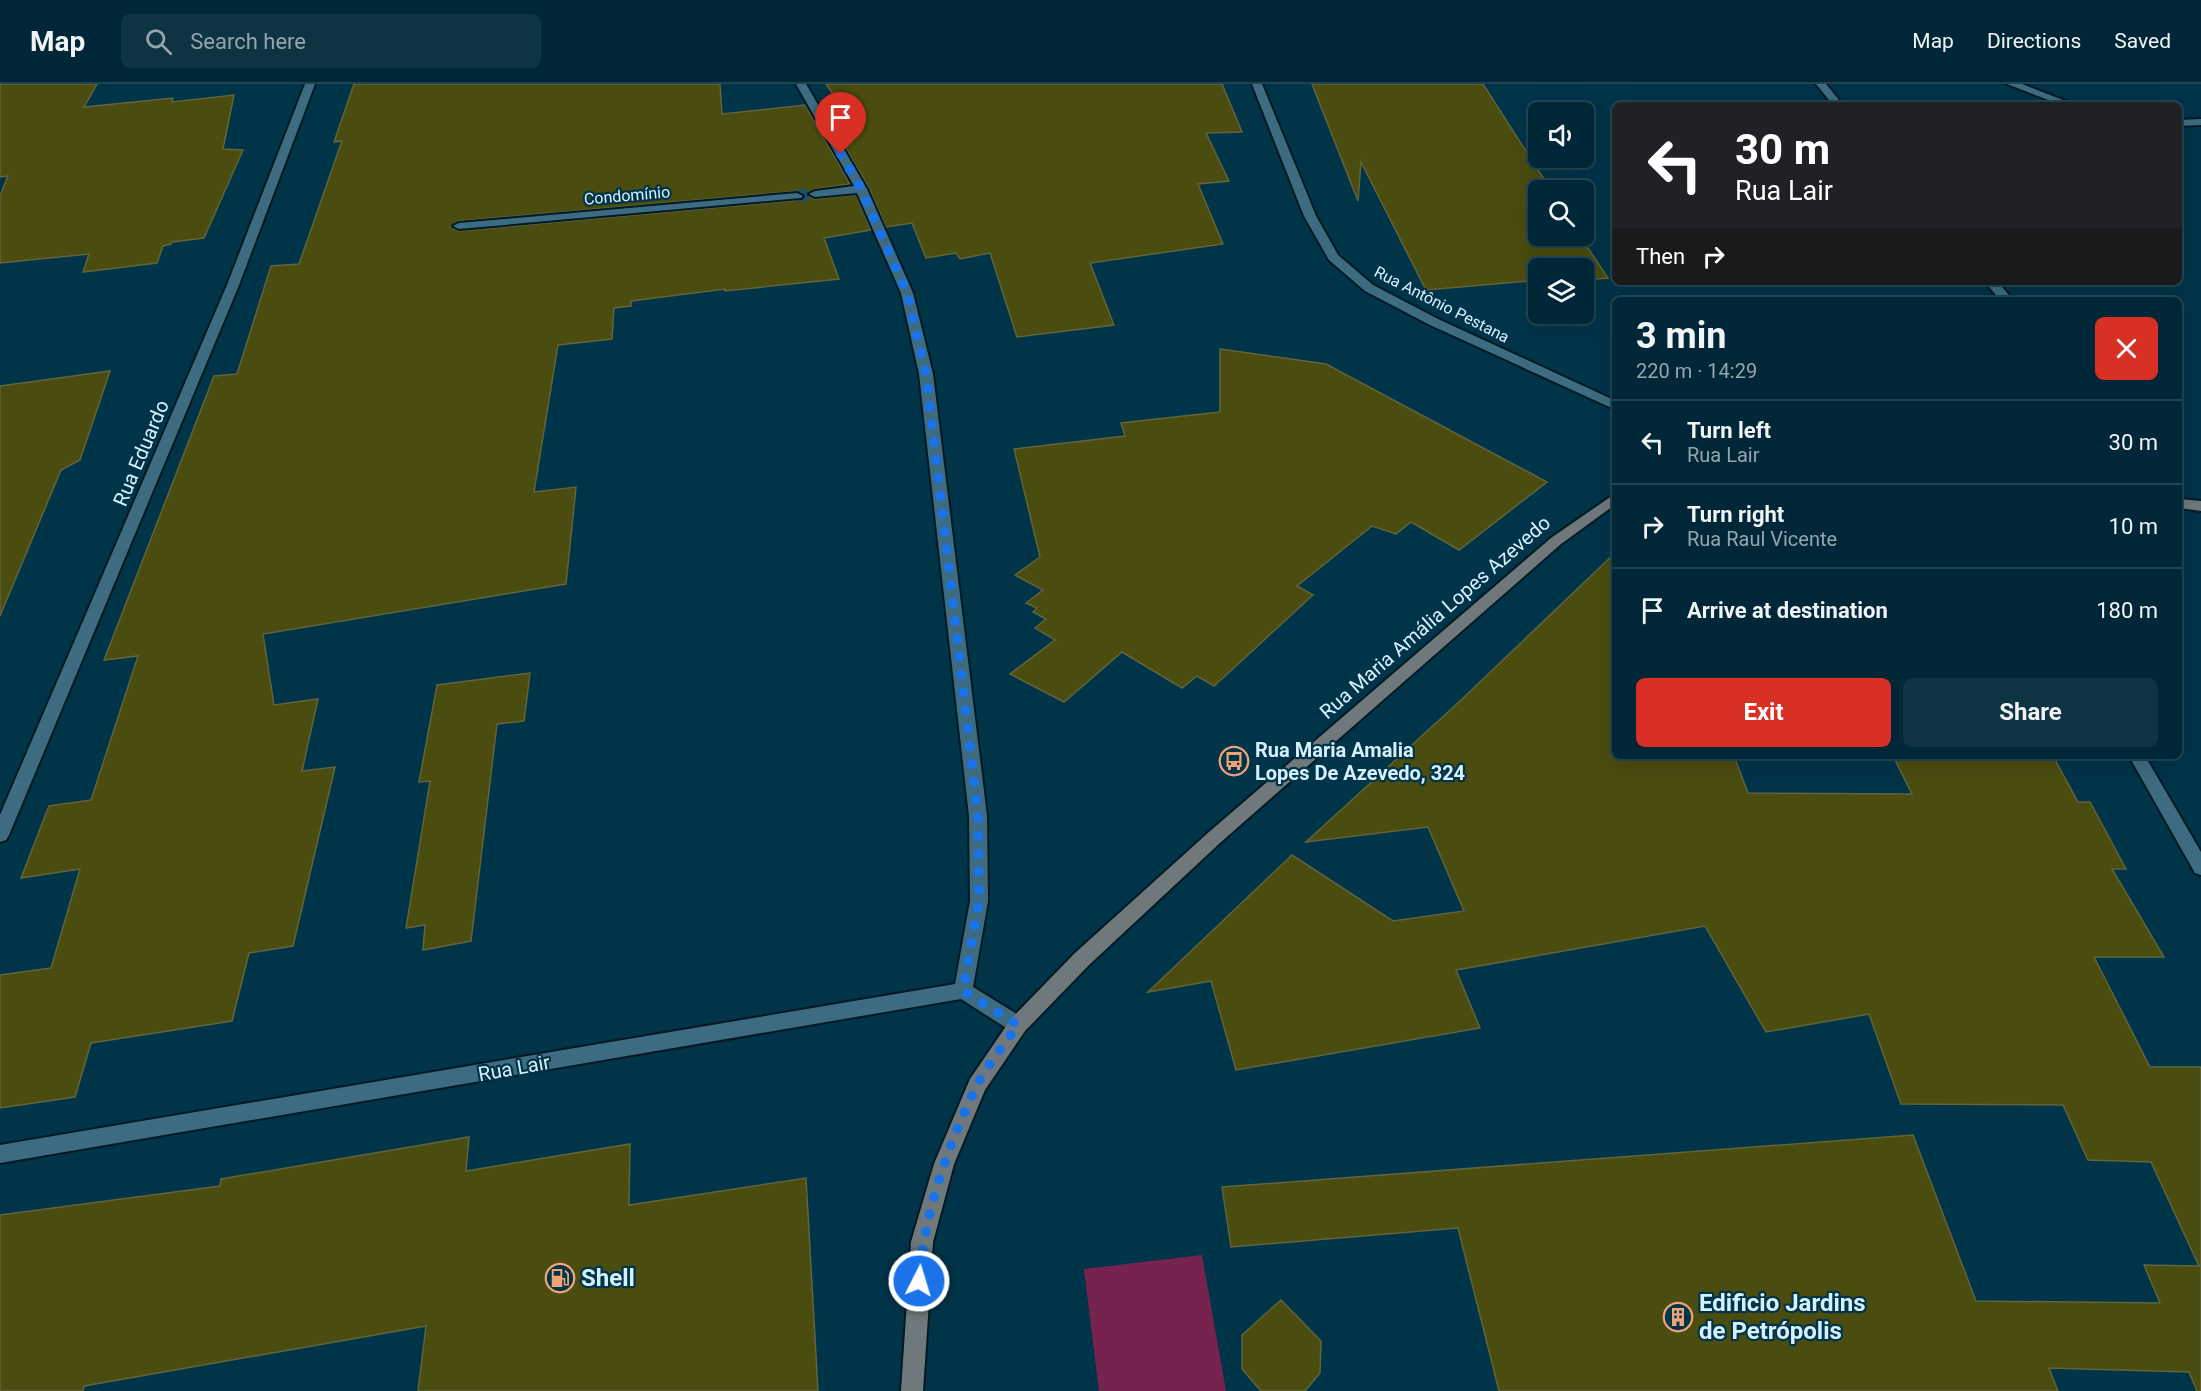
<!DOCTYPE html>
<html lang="en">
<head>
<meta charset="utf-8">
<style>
  :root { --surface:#002737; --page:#0e3342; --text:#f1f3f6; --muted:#95a5ad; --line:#224452; --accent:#d93025 }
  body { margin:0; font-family:Roboto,sans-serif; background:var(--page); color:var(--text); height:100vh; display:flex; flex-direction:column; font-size:22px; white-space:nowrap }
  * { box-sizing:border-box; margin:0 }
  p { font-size:20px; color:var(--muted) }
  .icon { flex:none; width:33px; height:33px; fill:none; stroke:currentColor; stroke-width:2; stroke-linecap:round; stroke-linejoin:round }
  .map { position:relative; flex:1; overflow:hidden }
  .sheet { position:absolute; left:1612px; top:213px; width:570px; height:462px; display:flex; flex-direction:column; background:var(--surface); border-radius:9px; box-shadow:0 6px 24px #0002,0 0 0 2px var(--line) }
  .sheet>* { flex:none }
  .guide { position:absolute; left:1612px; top:18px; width:570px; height:183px; border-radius:9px; box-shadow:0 6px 24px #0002,0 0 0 2px var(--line); background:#202124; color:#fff; overflow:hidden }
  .buttons { position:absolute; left:1528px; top:18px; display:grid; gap:12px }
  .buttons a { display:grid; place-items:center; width:66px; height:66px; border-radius:9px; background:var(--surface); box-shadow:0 6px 24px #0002,0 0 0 2px var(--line); font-size:30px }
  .pin { position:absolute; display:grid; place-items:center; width:51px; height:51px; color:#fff; margin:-62px -26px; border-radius:50% 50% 50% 0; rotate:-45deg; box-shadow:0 0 6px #0007 }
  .pin .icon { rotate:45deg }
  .me { position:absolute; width:66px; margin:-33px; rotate:5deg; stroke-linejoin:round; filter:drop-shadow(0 0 4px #0008) }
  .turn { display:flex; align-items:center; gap:21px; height:126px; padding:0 24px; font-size:27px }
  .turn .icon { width:78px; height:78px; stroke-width:2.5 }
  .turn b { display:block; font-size:42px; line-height:51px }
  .then { display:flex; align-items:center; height:57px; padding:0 24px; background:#0003; gap:12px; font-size:22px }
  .round { display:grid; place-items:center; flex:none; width:63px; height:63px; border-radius:9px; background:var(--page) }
  .headline { display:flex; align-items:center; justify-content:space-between; height:102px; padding:0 24px }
  h1 { font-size:36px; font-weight:700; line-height:45px }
  .button { display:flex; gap:12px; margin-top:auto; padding:12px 24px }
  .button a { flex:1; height:69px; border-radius:9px; background:var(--accent); color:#fff; font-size:24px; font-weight:700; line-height:69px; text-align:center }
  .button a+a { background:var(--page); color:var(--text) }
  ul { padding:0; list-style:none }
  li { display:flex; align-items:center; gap:18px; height:84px; padding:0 24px; border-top:2px solid var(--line) }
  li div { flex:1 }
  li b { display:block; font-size:22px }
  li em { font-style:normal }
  header { display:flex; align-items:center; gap:36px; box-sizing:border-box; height:84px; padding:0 30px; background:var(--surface); border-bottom:2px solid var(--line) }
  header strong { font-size:28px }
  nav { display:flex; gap:33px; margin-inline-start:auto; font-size:21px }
  .search { width:420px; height:54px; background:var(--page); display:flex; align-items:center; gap:15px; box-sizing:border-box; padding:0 21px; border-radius:9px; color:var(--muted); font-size:22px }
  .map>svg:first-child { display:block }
  .green { fill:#762350 }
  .building { fill:#4a4c10; stroke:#62643a; stroke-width:1.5; fill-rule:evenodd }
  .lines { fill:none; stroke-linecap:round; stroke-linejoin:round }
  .minor-tunnel { stroke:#205064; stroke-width:12; stroke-dasharray:12 6; stroke-linecap:butt }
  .minor-casing { stroke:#031a25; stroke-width:4 }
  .secondary-casing { stroke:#031a25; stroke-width:4 }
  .minor { fill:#3d6c82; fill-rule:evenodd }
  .secondary { fill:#6f797b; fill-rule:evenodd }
  .route { stroke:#1a73e8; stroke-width:10; stroke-dasharray:0 18 }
  .labels { text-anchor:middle; stroke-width:4.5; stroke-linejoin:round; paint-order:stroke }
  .far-street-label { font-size:16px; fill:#d7f0fd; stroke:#003449 }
  .street-label { font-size:20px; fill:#d7f0fd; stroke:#003449 }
  .poi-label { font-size:20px; font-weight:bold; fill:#d7f0fd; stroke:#003449; text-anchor:start }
  .near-poi-label { font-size:24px; font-weight:bold; fill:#d7f0fd; stroke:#003449; text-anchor:start }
</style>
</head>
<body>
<header>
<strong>Map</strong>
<div class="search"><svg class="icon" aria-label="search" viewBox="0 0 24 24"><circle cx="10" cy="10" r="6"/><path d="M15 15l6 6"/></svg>Search here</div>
<nav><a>Map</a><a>Directions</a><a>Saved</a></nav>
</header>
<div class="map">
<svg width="2201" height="1307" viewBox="0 0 2201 1307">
  <rect width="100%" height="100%" fill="#003449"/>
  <path class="green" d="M1202,1171L1226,1307H1099L1084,1185Z"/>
  <g class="building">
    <path d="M0,0H97L84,23L173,14L172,18L234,11L223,65L243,66L204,154L172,158L171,160L163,162L157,179L83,188L89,170L0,179V112L8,92L0,93Z"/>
    <path d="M354,0H720L722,30L805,21L850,100L815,105L807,111L815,115L856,111L871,146L824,154L839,195L725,207V205L631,217V222L614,224L612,255L558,261L534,408L576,403L566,500L263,550L274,621L318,615L302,687L335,683L293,862L249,869L232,937L91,959L75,1013L0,1024V891L51,884L80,785L21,794L49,722L91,716L138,572L104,576L214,292L237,290L271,182L299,180L342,57L334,58ZM798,107L805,112L801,116L459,147L451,143L459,137Z"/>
    <path d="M826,0H1222L1242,48L1206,49L1229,97L1198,100L1223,160L1090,179L1114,241L1017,253L990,169L960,175L956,169L926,174L912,139L886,143L869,104L820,20L838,18Z"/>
    <path d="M1312,0H1483L1551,106H1539V152H1580L1608,194L1584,196V184H1539V196L1426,206L1361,78L1358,117Z"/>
    <path d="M1220,265L1326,280L1547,398L1459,466L1411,438L1396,450L1372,442L1297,502L1313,511L1214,602L1197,592L1182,604L1122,568L1064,618L1010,590L1055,556L1035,544L1046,535L1033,528L1037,524L1026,519L1043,506L1015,491L1040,473L1014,365L1125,352L1121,339L1220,328Z"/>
    <path d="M110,287L80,376L61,386L0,532V302Z"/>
    <path d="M1616,468V672H1734L1748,709L1912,710L1893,672H2053L2078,718H2090L2126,785H2112L2164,873H2094L2150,983H2201V1307H2197L2189,1288L2049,1284L2058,1307H1499L1458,1144L1231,1163L1222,1103L1913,1051L1976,1217L2160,1219L2144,1181L2199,1182L2151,1078L2088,1076L2063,1021L1901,1020L1869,930L1766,948L1705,842L1456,886L1480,944L1236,986L1211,897L1148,908L1292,771L1393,837L1464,827L1428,743L1306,758L1460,617Z"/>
    <path d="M530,589L524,637L497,640L471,857L423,866L425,841L406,844L430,697L419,698L437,601Z"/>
    <path d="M469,1053L466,1087L630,1060L629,1121L806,1094L818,1307H418L426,1242L84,1302L83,1307H0V1131L220,1102L221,1095Z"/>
    <path d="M1281,1216L1321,1257L1320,1289L1305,1307H1261L1242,1285V1251Z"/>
  </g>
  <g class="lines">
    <path class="minor-tunnel" d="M797,112L815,110"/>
    <g class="minor-casing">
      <g id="minor">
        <path d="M305,0H315L239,201L9,751L6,756L0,758V731L227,201Z"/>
        <path d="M796,0H806L867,105L913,209L933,290L987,732L988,817L973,903L1025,935L1028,941L1025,947L1018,949L1011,947L961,915L0,1079V1061L955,900L970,817L969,732L919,290L901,209L857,109L815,113L809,110L815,107L854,102Z"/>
        <path d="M1252,0H1262L1316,132L1338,171L1373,201L1438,235L1616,317V326L1430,241L1365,207L1329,176L1304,132Z"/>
        <path d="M1816,0H1826L1843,21H1833Z"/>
        <path d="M2007,0H2022L2076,21H2061Z"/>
        <path d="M2201,35V41L2180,42V36Z"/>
        <path d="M797,109L803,112L801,114L459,145L453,142L459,139Z"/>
        <path d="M1985,198H1998L2013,216H2000Z"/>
        <path d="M2129,672H2145L2201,768V791L2195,789Z"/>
      </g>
    </g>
    <g class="secondary-casing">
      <g id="secondary">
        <path d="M1616,409V420L1561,460L1221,758L1089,881L1025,947L985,1006L954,1080L933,1158L923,1307H901L911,1158L934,1080L970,995L1011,935L1075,869L1209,748L1551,454Z"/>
        <path d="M2180,415L2201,417V427L2180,424Z"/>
      </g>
    </g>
    <use href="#minor" class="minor"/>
    <use href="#secondary" class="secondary"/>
  </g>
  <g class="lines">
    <path class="route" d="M841,70L861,105L907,209L926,290L978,732L979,817L963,907L1018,941C1004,961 987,981 976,1003C947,1064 924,1130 919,1197"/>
  </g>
  <defs>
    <g id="bus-ring" transform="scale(1.5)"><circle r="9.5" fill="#003449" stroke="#efa377" stroke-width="1.5"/><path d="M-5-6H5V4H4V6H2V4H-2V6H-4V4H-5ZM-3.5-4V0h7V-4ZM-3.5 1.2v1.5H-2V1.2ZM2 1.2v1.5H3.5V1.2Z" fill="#efa377"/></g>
    <g id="fuel-ring" transform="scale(1.5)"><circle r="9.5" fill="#003449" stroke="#efa377" stroke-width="1.5"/><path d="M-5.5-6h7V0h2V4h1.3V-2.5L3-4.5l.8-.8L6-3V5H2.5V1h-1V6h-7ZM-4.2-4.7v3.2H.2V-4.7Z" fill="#efa377"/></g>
    <g id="building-ring" transform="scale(1.5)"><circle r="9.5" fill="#003449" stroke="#efa377" stroke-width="1.5"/><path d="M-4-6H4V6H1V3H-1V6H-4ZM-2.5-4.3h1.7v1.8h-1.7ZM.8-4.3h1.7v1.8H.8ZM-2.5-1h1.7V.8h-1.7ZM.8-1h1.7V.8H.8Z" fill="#efa377"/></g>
  </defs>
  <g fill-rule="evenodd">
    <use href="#bus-ring" x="1234" y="677"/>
    <use href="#fuel-ring" x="560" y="1194"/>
    <use href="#building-ring" x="1678" y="1233"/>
  </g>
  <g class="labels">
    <g class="far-street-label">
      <text transform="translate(627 111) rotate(-5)" y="6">Condomínio</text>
      <text transform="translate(1442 220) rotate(27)" y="6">Rua Antônio Pestana</text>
    </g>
    <g class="street-label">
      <text transform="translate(141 369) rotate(-67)" y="7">Rua Eduardo</text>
      <text transform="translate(1435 533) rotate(-41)" y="7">Rua Maria Amália Lopes Azevedo</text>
      <text transform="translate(514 984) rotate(-10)" y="7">Rua Lair</text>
    </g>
    <g class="poi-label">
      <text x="1255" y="673">Rua Maria Amalia<tspan x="1255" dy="23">Lopes De Azevedo, 324</tspan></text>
    </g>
    <g class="near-poi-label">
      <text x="581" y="1202">Shell</text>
      <text x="1699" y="1227">Edificio Jardins<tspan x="1699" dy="28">de Petrópolis</tspan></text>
    </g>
  </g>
</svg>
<div class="buttons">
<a><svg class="icon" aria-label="sound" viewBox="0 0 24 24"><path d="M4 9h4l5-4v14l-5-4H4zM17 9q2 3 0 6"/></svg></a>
<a><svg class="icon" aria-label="search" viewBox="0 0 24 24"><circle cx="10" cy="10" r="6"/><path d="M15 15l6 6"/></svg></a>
<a><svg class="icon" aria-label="layers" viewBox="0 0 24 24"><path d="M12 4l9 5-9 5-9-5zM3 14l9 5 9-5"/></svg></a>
</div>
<div class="pin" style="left:841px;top:70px;background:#d93025"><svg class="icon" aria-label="arrive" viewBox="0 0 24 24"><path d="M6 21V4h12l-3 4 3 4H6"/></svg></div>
<svg class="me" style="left:919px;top:1197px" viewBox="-20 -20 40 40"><circle r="17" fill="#1a73e8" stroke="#fff" stroke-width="3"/><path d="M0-11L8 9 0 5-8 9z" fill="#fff"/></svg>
<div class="guide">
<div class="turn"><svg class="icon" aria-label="left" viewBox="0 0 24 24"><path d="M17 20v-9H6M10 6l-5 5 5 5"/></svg><div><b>30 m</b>Rua Lair</div></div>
<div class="then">Then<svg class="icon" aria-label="right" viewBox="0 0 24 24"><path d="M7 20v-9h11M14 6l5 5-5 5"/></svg></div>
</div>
<section class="sheet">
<div class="headline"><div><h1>3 min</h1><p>220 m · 14:29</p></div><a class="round" style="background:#d93025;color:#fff"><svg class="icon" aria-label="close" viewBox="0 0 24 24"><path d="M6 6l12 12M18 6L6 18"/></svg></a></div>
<ul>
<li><svg class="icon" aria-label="left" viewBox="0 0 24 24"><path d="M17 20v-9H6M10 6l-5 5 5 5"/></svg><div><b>Turn left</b><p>Rua Lair</p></div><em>30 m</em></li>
<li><svg class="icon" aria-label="right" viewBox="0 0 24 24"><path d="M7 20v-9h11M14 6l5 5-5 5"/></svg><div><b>Turn right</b><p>Rua Raul Vicente</p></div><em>10 m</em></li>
<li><svg class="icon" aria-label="arrive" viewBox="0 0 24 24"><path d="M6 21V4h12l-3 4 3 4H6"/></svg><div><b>Arrive at destination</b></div><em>180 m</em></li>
</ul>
<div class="button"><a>Exit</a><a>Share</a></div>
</section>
</div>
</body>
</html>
